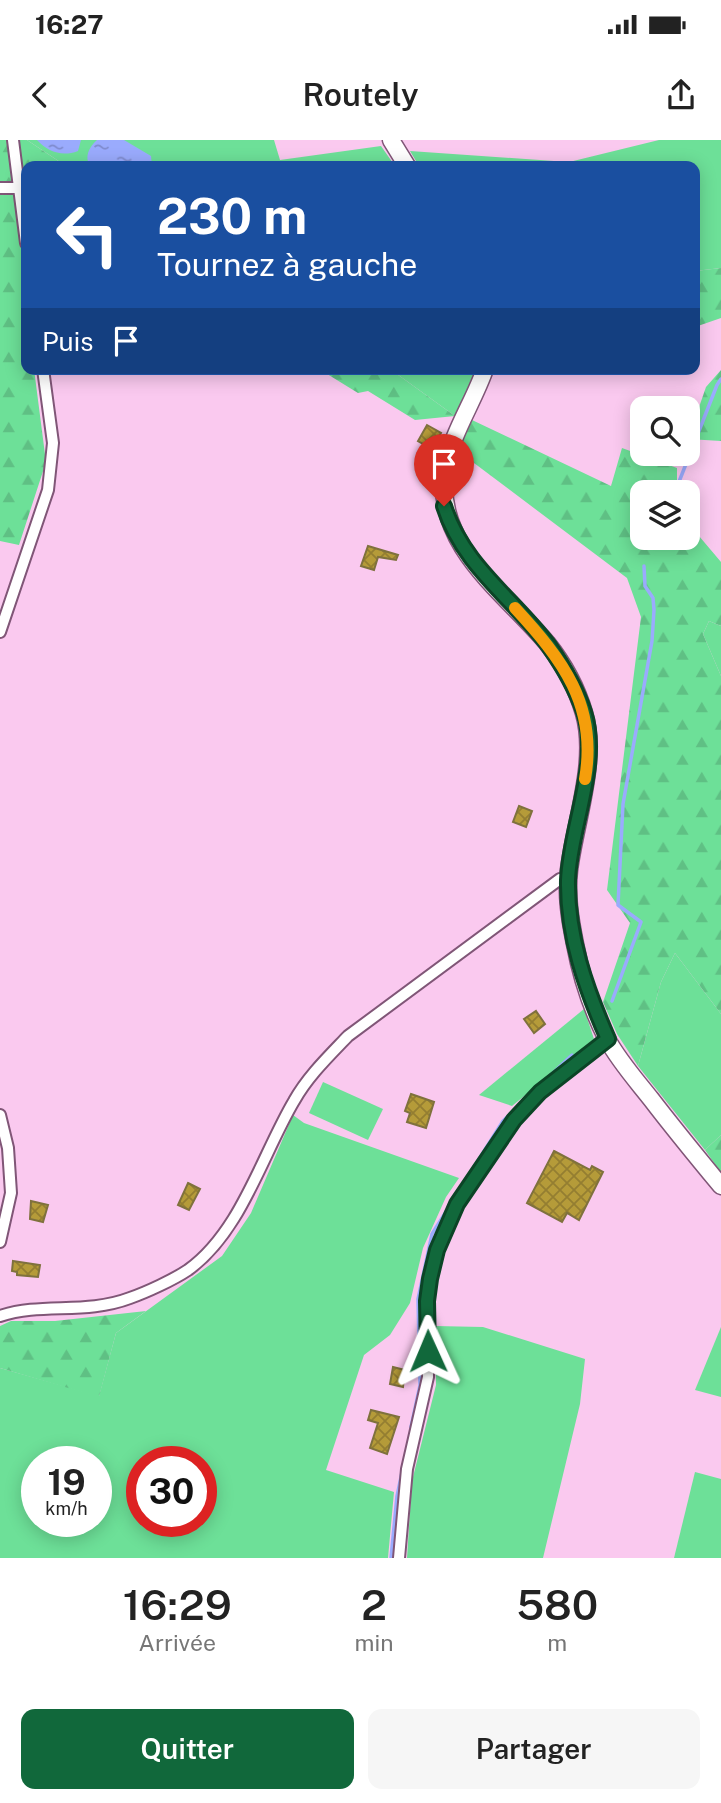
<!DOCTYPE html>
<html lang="fr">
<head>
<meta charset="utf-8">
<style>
  :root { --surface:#fff; --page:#f6f6f6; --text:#222; --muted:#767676; --accent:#11683b }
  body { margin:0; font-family:"Public Sans",sans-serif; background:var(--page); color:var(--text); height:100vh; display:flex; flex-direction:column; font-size:26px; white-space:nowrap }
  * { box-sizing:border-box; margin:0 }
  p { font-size:23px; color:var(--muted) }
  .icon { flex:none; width:38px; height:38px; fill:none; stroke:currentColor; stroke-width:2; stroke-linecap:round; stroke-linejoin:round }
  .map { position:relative; height:1418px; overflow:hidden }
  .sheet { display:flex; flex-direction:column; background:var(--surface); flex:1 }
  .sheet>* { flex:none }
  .guide { position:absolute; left:21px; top:21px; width:679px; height:214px; border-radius:14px; box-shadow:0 4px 18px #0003; background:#1a4fa0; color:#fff; overflow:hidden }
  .tools { position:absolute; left:630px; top:256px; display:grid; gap:14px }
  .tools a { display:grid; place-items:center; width:70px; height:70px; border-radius:14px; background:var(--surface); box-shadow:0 4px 18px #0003; font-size:35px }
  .speed { position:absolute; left:21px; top:1306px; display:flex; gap:14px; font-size:35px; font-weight:700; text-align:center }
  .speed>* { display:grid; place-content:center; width:91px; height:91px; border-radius:50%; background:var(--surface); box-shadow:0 4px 18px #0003; line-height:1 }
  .speed small { font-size:18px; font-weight:400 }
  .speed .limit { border:10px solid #d22; background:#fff; color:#111 }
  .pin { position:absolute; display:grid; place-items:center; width:60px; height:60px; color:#fff; margin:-72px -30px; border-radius:50% 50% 50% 0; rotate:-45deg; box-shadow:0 0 7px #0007 }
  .pin .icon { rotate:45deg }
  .me { position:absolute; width:77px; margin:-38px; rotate:359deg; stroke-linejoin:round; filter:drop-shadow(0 0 5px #0008) }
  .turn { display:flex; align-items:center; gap:24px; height:147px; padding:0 21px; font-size:32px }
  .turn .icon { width:91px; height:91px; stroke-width:2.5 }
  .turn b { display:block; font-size:49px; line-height:60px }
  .then { display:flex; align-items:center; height:66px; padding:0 21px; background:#0003; gap:14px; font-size:26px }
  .eta { display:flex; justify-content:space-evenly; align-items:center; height:119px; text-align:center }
  .eta b { font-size:42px; font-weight:600; line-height:49px }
  .primary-button { display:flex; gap:14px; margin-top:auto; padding:14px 21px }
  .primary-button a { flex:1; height:80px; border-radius:14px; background:var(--accent); color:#fff; font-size:28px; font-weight:600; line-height:80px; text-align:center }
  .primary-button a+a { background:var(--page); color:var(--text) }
  .status { display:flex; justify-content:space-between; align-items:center; height:49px; padding:0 35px; background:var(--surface); direction:ltr }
  .status svg { height:19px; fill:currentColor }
  header { display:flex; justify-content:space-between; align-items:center; height:91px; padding:0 21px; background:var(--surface); font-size:32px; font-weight:600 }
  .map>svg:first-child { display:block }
  .green { fill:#6de098; fill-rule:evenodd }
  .forest { fill:url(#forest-firs) }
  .water { fill:url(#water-ripples) }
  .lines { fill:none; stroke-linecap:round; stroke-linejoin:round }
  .stream { stroke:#9aabfd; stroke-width:3.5 }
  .building { fill:url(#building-cross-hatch); stroke:#7f713d; stroke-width:2 }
  .street-casing { stroke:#805677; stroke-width:14 }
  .secondary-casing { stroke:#805677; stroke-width:19 }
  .street { stroke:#fff; stroke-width:10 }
  .secondary { stroke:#fff; stroke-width:16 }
  .route-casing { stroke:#0b4426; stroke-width:18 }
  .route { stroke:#11683b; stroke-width:12 }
  .slow { stroke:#f59e0b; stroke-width:12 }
</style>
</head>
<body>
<div class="status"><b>16:27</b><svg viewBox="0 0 49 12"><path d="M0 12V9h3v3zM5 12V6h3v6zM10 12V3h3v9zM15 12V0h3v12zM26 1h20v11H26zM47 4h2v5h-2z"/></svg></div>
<header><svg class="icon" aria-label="back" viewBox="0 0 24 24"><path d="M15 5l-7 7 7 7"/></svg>Routely<svg class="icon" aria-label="share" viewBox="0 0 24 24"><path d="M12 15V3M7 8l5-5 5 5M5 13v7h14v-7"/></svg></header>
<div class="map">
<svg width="721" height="1418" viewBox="0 0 721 1418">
  <defs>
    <pattern id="forest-firs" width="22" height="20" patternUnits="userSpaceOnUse" patternTransform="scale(1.75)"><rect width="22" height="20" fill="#6de098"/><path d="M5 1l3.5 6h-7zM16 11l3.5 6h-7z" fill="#5fc084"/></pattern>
    <pattern id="water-ripples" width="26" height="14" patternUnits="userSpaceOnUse" patternTransform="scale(1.75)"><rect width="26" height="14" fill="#9aabfd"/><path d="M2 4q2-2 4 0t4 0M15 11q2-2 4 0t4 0" fill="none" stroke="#7f8bce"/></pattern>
    <pattern id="building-cross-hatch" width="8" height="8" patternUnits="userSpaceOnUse" patternTransform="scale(1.75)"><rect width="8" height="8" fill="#b59b39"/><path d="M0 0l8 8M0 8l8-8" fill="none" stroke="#947e31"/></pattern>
  </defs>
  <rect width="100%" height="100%" fill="#fac9ef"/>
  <g class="green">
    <path d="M27,0H274L280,20L381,6L395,26H66Z"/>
    <path d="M659,0H721V128L695,131V26H419L410,11L554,21L561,24Z"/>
    <path d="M390,229H476L455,276Z"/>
    <path d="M709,481L721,486V536L703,494Z"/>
    <path d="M675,813L721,874V995L705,1010L638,926L661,842Z"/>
    <path d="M584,869L594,899L512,966L479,955Z"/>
    <path d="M323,942L383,969L368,1000L309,973Z"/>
    <path d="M293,975L304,983L459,1038L446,1057L423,1108L410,1163L390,1195L364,1215L326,1330L394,1352L388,1418H0V1228L99,1256L116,1193L222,1116L251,1073ZM37,1321H96V1381H37ZM142,1321H201V1381H142Z"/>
    <path d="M435,1186L483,1187L585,1219L580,1264L543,1418H407L412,1341L436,1245Z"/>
    <path d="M721,1187V1257L695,1250Z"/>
    <path d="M695,1332L721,1339V1418H674Z"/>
  </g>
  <g class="forest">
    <path d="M0,0H27L66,26H26V229H34L46,322L19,405L0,401Z"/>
    <path d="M721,128V178L695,187V131Z"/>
    <path d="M319,229H390L455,276L415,280L368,251L358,253Z"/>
    <path d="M721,230V301L688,299L706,247Z"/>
    <path d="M472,280L611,346L622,308L677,328V352H642V397H688V383L721,422V486L709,481L703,494L721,536V874L675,813L661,842L638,926L617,894L603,862L630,783L607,750L641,477L627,438L458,311L460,300Z"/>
    <path d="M721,995V1033L705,1010Z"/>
    <path d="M146,1171L116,1193L99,1257L0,1228V1186L11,1181H55Z"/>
  </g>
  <g class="water">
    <path d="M37,0H81L78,11C62,17 48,12 37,0Z"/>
    <path d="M97,0H124L151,16L152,26H90C84,17 89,7 97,0Z"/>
  </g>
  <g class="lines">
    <g class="stream">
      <path d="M675,352L717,245L721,239"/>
      <path d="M612,861L641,782L618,765L623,664L652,501L654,470L653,458L645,446L644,426"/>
      <path d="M538,947L572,915"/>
      <path d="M411,1287L420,1245L418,1159L432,1094L503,981L533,952"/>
      <path d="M391,1418L397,1356L402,1332"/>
    </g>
  </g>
  <g class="building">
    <path d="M427,285L441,293L432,309L418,301Z"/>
    <path d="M368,406L398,415L396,420L378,417L374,430L361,426Z"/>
    <path d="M519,666L532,671L526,687L513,682Z"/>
    <path d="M536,871L545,884L534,893L524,879Z"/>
    <path d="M411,954L434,962L426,988L407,982L410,973L405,971Z"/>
    <path d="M554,1011L590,1030L592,1026L603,1032L579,1080L567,1073L562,1082L527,1063Z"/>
    <path d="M188,1043L200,1049L189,1070L178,1065Z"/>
    <path d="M31,1061L48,1065L43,1082L30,1079Z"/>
    <path d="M13,1121L40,1125L38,1137L17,1135V1132L12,1131Z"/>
    <path d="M393,1227L405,1230L403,1247L390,1244Z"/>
    <path d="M371,1270L399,1277L387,1314L370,1308L378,1283L368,1280Z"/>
  </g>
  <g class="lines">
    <g class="street-casing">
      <g id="street">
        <path d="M13,0L26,103"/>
        <path d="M0,48H18"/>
        <path d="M0,492L48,350L53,303L43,229"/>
        <path d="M0,975L8,1008L11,1053L0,1102"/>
        <path d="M0,1176C43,1162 85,1175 130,1158C147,1152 173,1140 188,1130C241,1092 262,1015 294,961C308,936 329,916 348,896L560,739L568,738"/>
        <path d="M399,1418L407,1329L428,1237L427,1161L430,1138L437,1110L446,1086L457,1064L514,980L540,952L608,899"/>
      </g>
    </g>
    <g class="secondary-casing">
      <g id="secondary">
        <path d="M391,0L407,26"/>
        <path d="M485,229C473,264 450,295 445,333C435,406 505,453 547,503C563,523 577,549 584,573C598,621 575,682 569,730C566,756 570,779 575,804C581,836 592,870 607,899C619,921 636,940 651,959C674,989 697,1017 721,1046"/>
      </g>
    </g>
    <use href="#street" class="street"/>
    <use href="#secondary" class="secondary"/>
  </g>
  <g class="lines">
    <g class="route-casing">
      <path id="route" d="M428,1211L427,1161L430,1139L437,1110L457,1064L514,980L540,952L608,899C586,849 567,796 568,740C570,687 601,623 584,572C576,548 563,526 549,506C513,458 463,426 444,366"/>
    </g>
    <use href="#route" class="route"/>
    <path class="slow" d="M515,468C562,519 598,565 585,639"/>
  </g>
</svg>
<div class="tools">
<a><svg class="icon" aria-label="search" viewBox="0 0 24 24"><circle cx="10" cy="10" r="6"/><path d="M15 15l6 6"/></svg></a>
<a><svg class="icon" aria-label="layers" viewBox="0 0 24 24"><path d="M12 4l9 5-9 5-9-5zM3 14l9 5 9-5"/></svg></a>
</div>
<div class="speed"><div>19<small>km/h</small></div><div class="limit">30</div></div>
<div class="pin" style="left:444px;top:366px;background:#d93025"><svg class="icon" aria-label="arrive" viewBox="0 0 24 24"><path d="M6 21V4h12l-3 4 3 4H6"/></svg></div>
<svg class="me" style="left:428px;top:1211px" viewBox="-20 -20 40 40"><path d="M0-17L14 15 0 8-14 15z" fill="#11683b" stroke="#fff" stroke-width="4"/></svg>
<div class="guide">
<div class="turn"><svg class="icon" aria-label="left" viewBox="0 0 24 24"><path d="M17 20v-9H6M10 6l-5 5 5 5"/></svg><div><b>230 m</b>Tournez à gauche</div></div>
<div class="then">Puis<svg class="icon" aria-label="arrive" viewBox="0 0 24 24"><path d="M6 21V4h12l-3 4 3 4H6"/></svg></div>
</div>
</div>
<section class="sheet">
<div class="eta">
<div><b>16:29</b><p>Arrivée</p></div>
<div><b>2</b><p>min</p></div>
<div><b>580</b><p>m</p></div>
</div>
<div class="primary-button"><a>Quitter</a><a>Partager</a></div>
</section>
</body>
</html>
